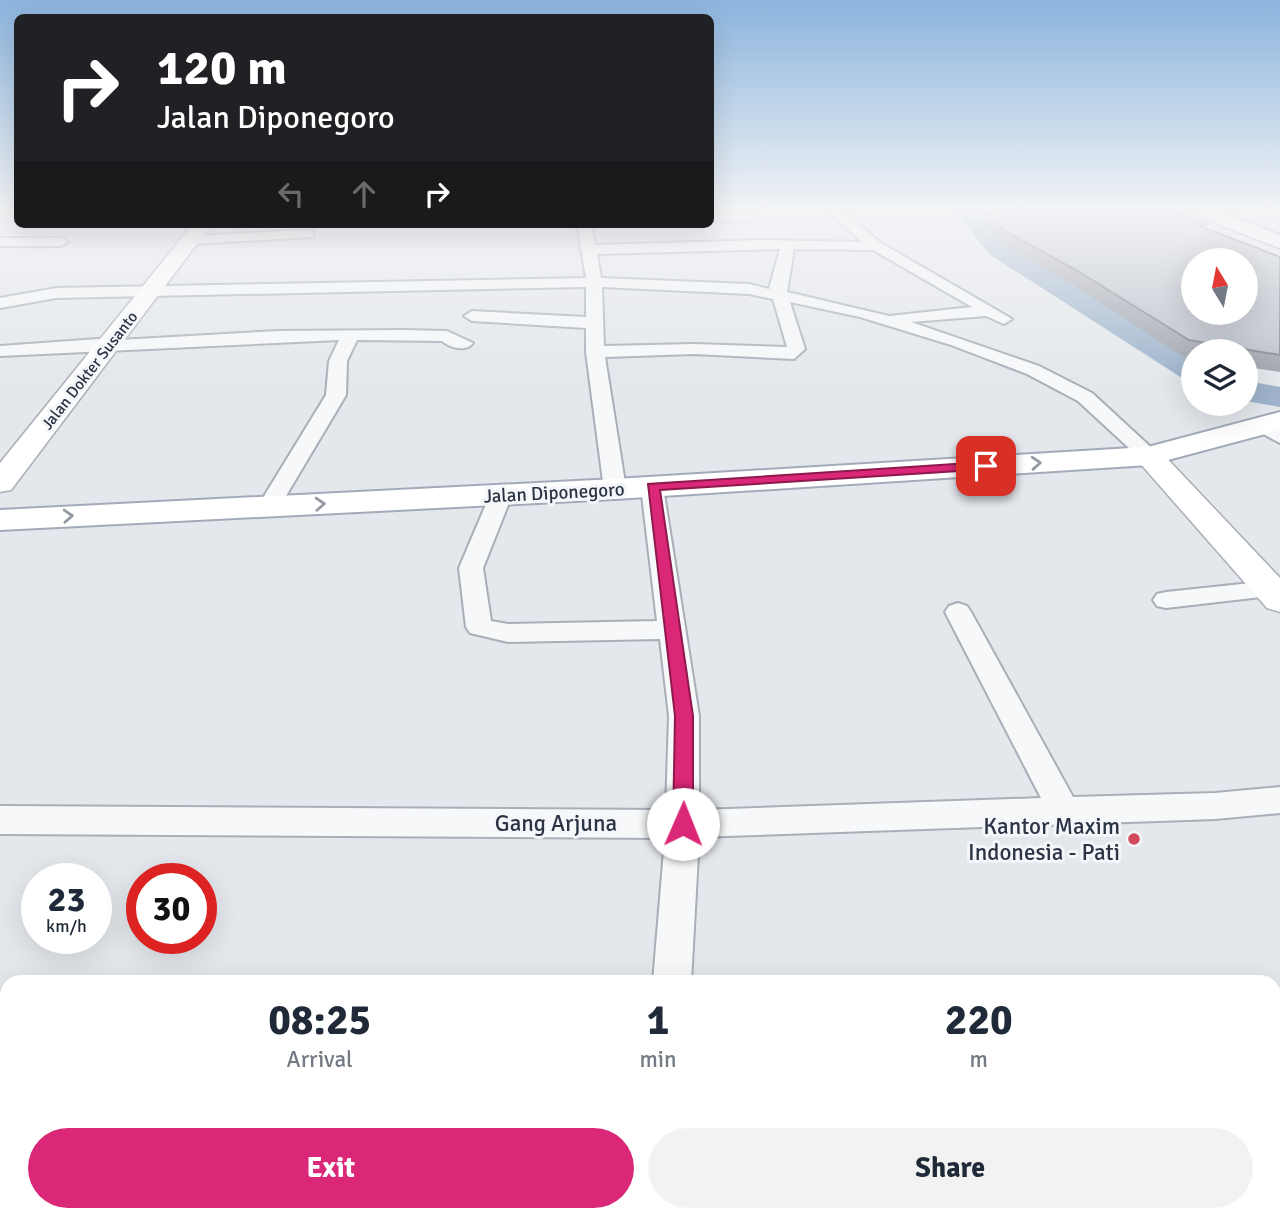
<!DOCTYPE html>
<html lang="en">
<head>
<meta charset="utf-8">
<style>
  :root { --surface:#fff; --page:#f2f2f3; --text:#1f2937; --muted:#747a83; --accent:#db2777 }
  body { margin:0; font-family:Signika,sans-serif; background:var(--page); color:var(--text); height:100vh; display:flex; flex-direction:column; font-size:26px; white-space:nowrap }
  * { box-sizing:border-box; margin:0 }
  p { font-size:23px; color:var(--muted) }
  .icon { flex:none; width:38px; height:38px; fill:none; stroke:currentColor; stroke-width:2; stroke-linecap:round; stroke-linejoin:round }
  .map { position:relative; flex:1; overflow:hidden }
  .sheet { position:absolute; left:0px; top:975px; width:1281px; height:247px; display:flex; flex-direction:column; background:var(--surface); border-radius:21px 21px 0 0; box-shadow:0 7px 28px #0002 }
  .sheet>* { flex:none }
  .guide { position:absolute; left:14px; top:14px; width:700px; height:214px; border-radius:10px; box-shadow:0 7px 28px #0002; background:#202124; color:#fff; overflow:hidden }
  .needle { width:46px; rotate:350deg }
  .controls { position:absolute; left:1181px; top:248px; display:grid; gap:14px }
  .controls a { display:grid; place-items:center; width:77px; height:77px; border-radius:50%; background:var(--surface); box-shadow:0 7px 28px #0002; font-size:35px }
  .speed { position:absolute; left:21px; top:863px; display:flex; gap:14px; font-size:35px; font-weight:700; text-align:center }
  .speed>* { display:grid; place-content:center; width:91px; height:91px; border-radius:50%; background:var(--surface); box-shadow:0 7px 28px #0002; line-height:1 }
  .speed small { font-size:18px; font-weight:400 }
  .speed .limit { border:10px solid #d22; background:#fff; color:#111 }
  .pin { position:absolute; display:grid; place-items:center; width:60px; height:60px; color:#fff; margin:-30px; border-radius:14px; box-shadow:0 4px 10px #0006 }
  .me { position:absolute; width:77px; margin:-38px; rotate:1deg; stroke-linejoin:round; filter:drop-shadow(0 0 5px #0008) }
  .turn { display:flex; align-items:center; gap:24px; height:147px; padding:0 28px; font-size:32px }
  .turn .icon { width:91px; height:91px; stroke-width:2.5 }
  .turn b { display:block; font-size:49px; line-height:60px }
  .lanes { display:flex; align-items:center; height:66px; padding:0 28px; background:#0003; justify-content:center; gap:35px; direction:ltr }
  .lanes .off { opacity:.35 }
  .eta { display:flex; justify-content:space-evenly; align-items:center; height:119px; text-align:center }
  .eta b { font-size:42px; font-weight:800; line-height:49px }
  .primary-button { display:flex; gap:14px; margin-top:auto; padding:14px 28px }
  .primary-button a { flex:1; height:80px; border-radius:42px; background:var(--accent); color:#fff; font-size:28px; font-weight:800; line-height:80px; text-align:center }
  .primary-button a+a { background:var(--page); color:var(--text) }
  .map>svg:first-child { display:block }
  .lines { fill:none; stroke-linecap:round; stroke-linejoin:round }
  .river { fill:#9fb4cc; fill-rule:evenodd }
  .street-casing { stroke:#a9aeb7; stroke-width:4 }
  .secondary-casing { stroke:#a9aeb7; stroke-width:3 }
  .primary-casing { stroke:#a3abb8; stroke-width:4 }
  .street { fill:#f7f8fa; fill-rule:evenodd }
  .secondary { fill:#fff; fill-rule:evenodd }
  .primary { fill:#fff; fill-rule:evenodd }
  .wall { fill:#a1a5ae }
  .building { fill:#bbc0ca; stroke:#83868d; stroke-width:2; fill-rule:evenodd }
  .oneway { stroke:#959aa2 }
  .route { fill:#db2777; stroke:#8e194d; stroke-width:2 }
  .poi-dot { fill:#d1495b; stroke:#f4f6f9; stroke-width:2.5 }
  .labels { text-anchor:middle; stroke-width:6; stroke-linejoin:round; paint-order:stroke }
  .far-street-label { font-size:16px; fill:#2b3445; stroke:#f4f6f9 }
  .street-label { font-size:19px; fill:#2b3445; stroke:#f4f6f9 }
  .near-street-label { font-size:23px; fill:#2b3445; stroke:#f4f6f9 }
  .near-poi-label { font-size:23px; fill:#2b3445; stroke:#f4f6f9; text-anchor:end }
</style>
</head>
<body>
<div class="map">
<svg width="1280" height="1221" viewBox="0 0 1280 1221">
  <rect width="100%" height="100%" fill="#e4e7ec"/>
  <g class="lines">
    <g class="river">
      <path d="M955,211H980L1007,244L1194,357V381L1182,378L989,254Z"/>
      <path d="M1246,381L1280,387V407L1246,401Z"/>
    </g>
    <g class="street-casing">
      <g id="street">
        <path d="M0,211H17L0,216Z"/>
        <path d="M828,211H842L881,243L1012,319L1004,324L986,316L911,322L1039,366L1092,393L1156,452L1160,456L1156,460H1142L1078,401L1027,374L951,345L860,317L790,302L805,349L794,359L694,354L605,357L626,489L615,496L604,489L586,352V328L472,321L464,316L472,311L586,317V287L56,298L0,308V298L56,288L586,278L577,224H591L595,245L764,240L862,242ZM780,249L769,289L749,284L601,278L597,254ZM794,249L873,250L972,307L889,316L787,292ZM602,287L749,294L773,299L787,347L694,344L604,346Z"/>
        <path d="M710,213H750L757,217L750,221H710Z"/>
        <path d="M308,230L313,231V237L191,244L184,240L191,236Z"/>
        <path d="M0,238H61L68,242L61,246H0Z"/>
        <path d="M405,330L447,331L473,343C466,352 450,348 442,341L357,340L347,361L346,395L280,506L269,513L258,506L326,395L329,361L339,340L0,356V346L112,338L119,340L278,331Z"/>
        <path d="M1260,421L1280,429V443L1250,427L1253,423Z"/>
        <path d="M652,480L663,487L699,716V810L1041,798L945,612L949,606L958,603L967,606L971,612L1073,797L1215,793L1280,787V813L1215,819L699,837L691,982H653L665,838L0,834V806L666,810L669,716L660,639L508,642L470,633L466,627L459,568L490,495L501,488L509,490L512,495L483,568L491,621L508,624L657,621L641,487Z"/>
        <path d="M1270,581L1280,585L1279,595L1166,608L1157,606L1153,600L1157,594L1166,592Z"/>
        <path d="M10,1214H334L336,1221H8Z"/>
        <path d="M628,1214H674L673,1221H627Z"/>
      </g>
    </g>
    <g class="secondary-casing">
      <g id="secondary">
        <path d="M193,224H212L11,490L0,492V463Z"/>
        <path d="M1149,447L1159,450L1280,578V612L1267,608L1139,462L1134,456L1139,450Z"/>
      </g>
    </g>
    <g class="primary-casing">
      <g id="primary">
        <path d="M1193,211H1220L1280,235V248L1195,215Z"/>
        <path d="M1280,412V430L1149,465L615,499L0,530V510L615,479L1148,447Z"/>
      </g>
    </g>
    <use href="#street" class="street"/>
    <use href="#secondary" class="secondary"/>
    <use href="#primary" class="primary"/>
  </g>
  <path class="wall" d="M975,211H1173L1206,224L1204,228L1280,257V372L1246,367V352H1194V358L1182,356L1072,284L1000,244Z"/>
  <path class="building" d="M988,211H1173L1206,224L1199,226L1280,257V355L1189,340L1076,270L1003,230ZM1194,261H1246V313H1194Z"/>
  <defs><path id="oneway-chevron" d="M-2-3.5L2.5 0L-2 3.5" fill="none" stroke-width="1.6" stroke-linecap="round" stroke-linejoin="round" transform="scale(1.75)"/></defs>
  <g class="oneway">
    <use href="#oneway-chevron" transform="translate(1036 463) rotate(-4)"/>
    <use href="#oneway-chevron" transform="translate(320 504) rotate(-3)"/>
    <use href="#oneway-chevron" transform="translate(68 516) rotate(-3)"/>
  </g>
  <linearGradient id="sky" x2="0" y2="1"><stop stop-color="#8bb4dd"/><stop offset="0.55" stop-color="#f3f4f6"/><stop offset="1" stop-color="#f3f4f6" stop-opacity="0"/></linearGradient>
  <rect width="1280" height="382" fill="url(#sky)"/>
  <path class="route" d="M986,462L990,463V469L660,490L693,716V824L690,830L683,832L676,830L673,824L675,716L648,484Z"/>
  <circle class="poi-dot" cx="1134" cy="839" r="7"/>
  <g class="labels">
    <g class="far-street-label">
      <text transform="translate(89 370) rotate(-52)" y="6">Jalan Dokter Susanto</text>
    </g>
    <g class="street-label">
      <text transform="translate(554 492) rotate(-3)" y="7">Jalan Diponegoro</text>
    </g>
    <g class="near-street-label">
      <text x="556" y="831">Gang Arjuna</text>
    </g>
    <g class="near-poi-label">
      <text x="1120" y="834">Kantor Maxim<tspan x="1120" dy="26">Indonesia - Pati</tspan></text>
    </g>
  </g>
</svg>
<div class="controls">
<a><svg class="needle" viewBox="-14 -14 28 28"><path d="M0-13l5 13h-10z" fill="#e53935"/><path d="M0 13l5-13h-10z" fill="#747a83"/></svg></a>
<a><svg class="icon" aria-label="layers" viewBox="0 0 24 24"><path d="M12 4l9 5-9 5-9-5zM3 14l9 5 9-5"/></svg></a>
</div>
<div class="speed"><div>23<small>km/h</small></div><div class="limit">30</div></div>
<div class="pin" style="left:986px;top:466px;background:#d93025"><svg class="icon" aria-label="arrive" viewBox="0 0 24 24"><path d="M6 21V4h12l-3 4 3 4H6"/></svg></div>
<svg class="me" style="left:683px;top:824px" viewBox="-20 -20 40 40"><circle r="19" fill="#fff"/><path d="M0-13L10 11 0 6-10 11z" fill="#db2777"/></svg>
<div class="guide">
<div class="turn"><svg class="icon" aria-label="right" viewBox="0 0 24 24"><path d="M7 20v-9h11M14 6l5 5-5 5"/></svg><div><b>120 m</b>Jalan Diponegoro</div></div>
<div class="lanes"><svg class="icon off" aria-label="left" viewBox="0 0 24 24"><path d="M17 20v-9H6M10 6l-5 5 5 5"/></svg><svg class="icon off" aria-label="ahead" viewBox="0 0 24 24"><path d="M12 20V5M6 11l6-6 6 6"/></svg><svg class="icon" aria-label="right" viewBox="0 0 24 24"><path d="M7 20v-9h11M14 6l5 5-5 5"/></svg></div>
</div>
<section class="sheet">
<div class="eta">
<div><b>08:25</b><p>Arrival</p></div>
<div><b>1</b><p>min</p></div>
<div><b>220</b><p>m</p></div>
</div>
<div class="primary-button"><a>Exit</a><a>Share</a></div>
</section>
</div>
</body>
</html>
